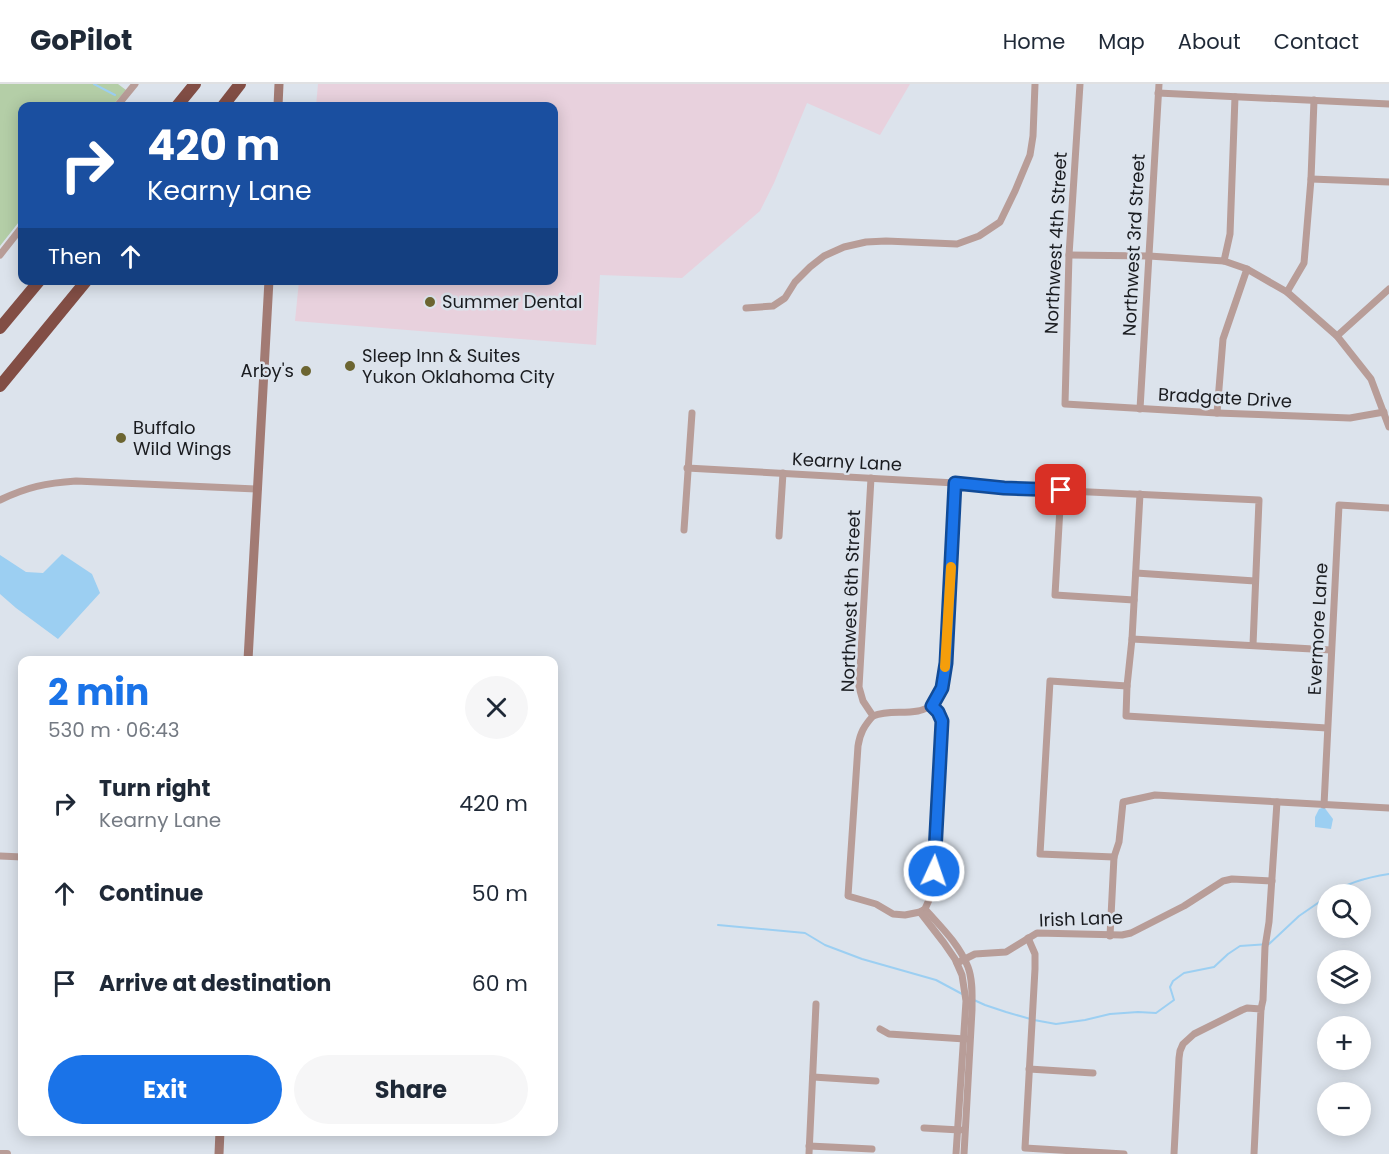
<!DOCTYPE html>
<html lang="en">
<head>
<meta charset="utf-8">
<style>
  :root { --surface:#fff; --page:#f6f6f7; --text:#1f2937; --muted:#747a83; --line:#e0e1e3; --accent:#1a73e8 }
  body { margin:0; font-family:Poppins,sans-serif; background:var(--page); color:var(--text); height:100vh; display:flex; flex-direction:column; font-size:22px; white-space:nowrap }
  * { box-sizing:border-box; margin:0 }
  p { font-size:20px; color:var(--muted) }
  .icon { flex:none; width:33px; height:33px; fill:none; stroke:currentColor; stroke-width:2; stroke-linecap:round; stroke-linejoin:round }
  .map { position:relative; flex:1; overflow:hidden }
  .details { position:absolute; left:18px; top:572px; width:540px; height:480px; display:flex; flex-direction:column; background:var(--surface); border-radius:12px; box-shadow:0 3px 15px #0003 }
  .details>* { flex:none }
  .hud { position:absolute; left:18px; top:18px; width:540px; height:183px; border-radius:12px; box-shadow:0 3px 15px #0003; background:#1a4fa0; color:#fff; overflow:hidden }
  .tools { position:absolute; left:1317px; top:800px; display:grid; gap:12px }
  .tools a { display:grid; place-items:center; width:54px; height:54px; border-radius:50%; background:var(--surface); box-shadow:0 3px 15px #0003; font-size:30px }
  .pin { position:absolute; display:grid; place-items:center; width:51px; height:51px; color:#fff; margin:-26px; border-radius:12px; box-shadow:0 3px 9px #0006 }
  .me { position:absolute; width:66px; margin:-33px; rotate:3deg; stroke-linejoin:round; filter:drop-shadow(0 0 4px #0008) }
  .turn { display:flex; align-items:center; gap:21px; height:126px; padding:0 30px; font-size:27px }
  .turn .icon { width:78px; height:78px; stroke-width:2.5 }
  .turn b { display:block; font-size:42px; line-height:51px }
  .then { display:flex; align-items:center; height:57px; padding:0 30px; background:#0003; gap:12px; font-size:22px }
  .round { display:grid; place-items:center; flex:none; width:63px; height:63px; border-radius:32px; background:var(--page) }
  .summary { display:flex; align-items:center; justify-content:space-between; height:102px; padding:0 30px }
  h1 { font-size:36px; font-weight:700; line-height:45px; color:var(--accent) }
  .cta { display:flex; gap:12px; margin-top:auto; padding:12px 30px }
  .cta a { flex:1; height:69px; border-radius:36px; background:var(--accent); color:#fff; font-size:24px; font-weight:700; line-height:69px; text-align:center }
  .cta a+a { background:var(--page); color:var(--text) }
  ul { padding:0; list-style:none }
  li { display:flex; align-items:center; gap:18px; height:90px; padding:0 30px }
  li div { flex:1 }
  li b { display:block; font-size:22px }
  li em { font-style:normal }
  header { display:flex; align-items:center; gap:36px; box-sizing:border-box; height:84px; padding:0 30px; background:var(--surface); border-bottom:2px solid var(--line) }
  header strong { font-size:28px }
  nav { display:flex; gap:33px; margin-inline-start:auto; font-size:21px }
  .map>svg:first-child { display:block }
  .commercial { fill:#e8d1dd }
  .green { fill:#b4cea7 }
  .water { fill:#9ccff2 }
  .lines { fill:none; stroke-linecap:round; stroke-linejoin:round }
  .stream { stroke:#9ccff2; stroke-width:2 }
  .minor { stroke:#b89d98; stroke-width:7 }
  .tertiary { stroke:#b89d98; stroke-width:8 }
  .secondary { stroke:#a27b74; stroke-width:9 }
  .motorway { stroke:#824e45; stroke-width:12 }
  .route-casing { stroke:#114b97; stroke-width:15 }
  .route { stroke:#1a73e8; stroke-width:10 }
  .slow { stroke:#f59e0b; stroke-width:10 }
  .poi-dot { fill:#6c6531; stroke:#dce3ec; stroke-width:2 }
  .labels { text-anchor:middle; stroke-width:5; stroke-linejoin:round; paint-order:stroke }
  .street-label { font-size:18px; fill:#1a1c20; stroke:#dce3ec }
  .poi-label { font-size:18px; fill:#1a1c20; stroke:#dce3ec; text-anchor:start }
</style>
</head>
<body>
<header>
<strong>GoPilot</strong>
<nav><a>Home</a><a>Map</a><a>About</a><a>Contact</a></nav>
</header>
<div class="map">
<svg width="1389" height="1070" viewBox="0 0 1389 1070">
  <rect width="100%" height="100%" fill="#dce3ec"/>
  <path class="commercial" d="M318,0H910L880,51L807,19L774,99L760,127L682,194L600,191L596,261L295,237L299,197L554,196V22H316Z"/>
  <path class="green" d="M0,0H118L126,6L112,22H22V134L0,162Z"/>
  <g class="water">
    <path d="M62,470L92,490L100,509L58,555L16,524L0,510V471L26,488L43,489Z"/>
    <path d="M1324,723L1333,735L1331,745L1315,743V733L1319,725Z"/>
  </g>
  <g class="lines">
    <g class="stream">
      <path d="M94,0L115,11"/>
      <path d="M1331,810C1348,798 1369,793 1389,790"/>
      <path d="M718,841L805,849L825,861L862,875L936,896L964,911"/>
      <path d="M974,916L985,921L1006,928L1034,936L1056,940L1085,936L1110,930L1138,928L1156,929L1174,916L1170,903L1173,897L1184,889L1214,883L1228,870L1240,862L1269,860L1299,832L1328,812"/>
    </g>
    <g class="minor">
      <path d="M1080,0L1069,171L1065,320L1217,329L1350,334L1384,328"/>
      <path d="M1158,9L1389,20"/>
      <path d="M117,22L135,0"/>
      <path d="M1311,95L1389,98"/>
      <path d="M0,171L22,143"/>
      <path d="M1069,171L1149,172L1224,177L1247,185L1287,208L1337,252L1371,295L1389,343"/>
      <path d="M1224,177L1230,150L1235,13"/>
      <path d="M1287,208L1304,179L1311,95L1314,16"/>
      <path d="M746,224L773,222L785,214L795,198L810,183L824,172L844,163L866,158L886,157L957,160L979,152L1000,138L1015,107L1030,71L1033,52L1035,0"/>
      <path d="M1337,252L1389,205"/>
      <path d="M1140,325L1159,0"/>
      <path d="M1217,329L1223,255L1247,185"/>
      <path d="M687,384L955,399L1004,404L1259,416L1253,561"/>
      <path d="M871,394L859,603L863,617L873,632C864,642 860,649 858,662L848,812L876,820L893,830L905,831L920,828L925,825L932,809L942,637L938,628L932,622L942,604L946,579L955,399"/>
      <path d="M1061,406L1055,511L1134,516"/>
      <path d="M1140,410L1132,555L1127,602L1126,632L1327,644"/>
      <path d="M0,416C27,403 46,399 76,397L258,405"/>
      <path d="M684,446L692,329"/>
      <path d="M779,452L783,389"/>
      <path d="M1136,489L1255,497"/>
      <path d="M1132,555L1331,566"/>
      <path d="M873,632C888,626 902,630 918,627C923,626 927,624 932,622"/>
      <path d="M1324,721L1339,421L1389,424"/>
      <path d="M0,772L22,773"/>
      <path d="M1114,773L1040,770L1050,597L1127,602"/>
      <path d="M925,825C941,843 959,860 968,883C973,896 972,912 972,926L964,1070"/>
      <path d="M920,828L944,859L955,875L962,891L966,917L956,1070"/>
      <path d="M1110,852L1114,773L1119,758L1123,718L1155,711L1389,724"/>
      <path d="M1028,854L1035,870V885L1025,1064L1124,1070"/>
      <path d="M957,879L975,870L1006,868L1037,849L1122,851L1131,849L1184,822L1223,797L1232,795L1272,797"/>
      <path d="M1261,925L1263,916L1265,863L1269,838L1277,718"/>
      <path d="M880,945L889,950L965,955"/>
      <path d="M1029,985L1093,989"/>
      <path d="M813,993L876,997"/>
      <path d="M924,1044L960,1046"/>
      <path d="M809,1062L872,1065"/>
      <path d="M809,1070L816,920"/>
      <path d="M1174,1070L1179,974L1180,967L1183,960L1194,950L1242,926L1247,924L1261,925L1254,1070"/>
    </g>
    <path class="tertiary" d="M0,1070H7"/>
    <g class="secondary">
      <path d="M278,22L279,0"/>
      <path d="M248,576L269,196"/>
      <path d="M219,1070L220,1047"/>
    </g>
    <g class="motorway">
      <path d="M177,22L195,0"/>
      <path d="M223,22L240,0"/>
      <path d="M0,244L40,196"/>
      <path d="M0,302L87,196"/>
    </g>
  </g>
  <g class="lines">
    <g class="route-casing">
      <path id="route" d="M934,787L942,637L938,628L932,622L942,604L946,579L955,399L1004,404L1061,406"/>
    </g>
    <use href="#route" class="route"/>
    <path class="slow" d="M945,583L951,483"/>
  </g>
  <g class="poi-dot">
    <circle cx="430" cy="218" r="6"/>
    <circle cx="350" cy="282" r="6"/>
    <circle cx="306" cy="287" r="6"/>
    <circle cx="121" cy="354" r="6"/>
  </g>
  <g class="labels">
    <g class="street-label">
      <text transform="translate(1056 159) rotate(-87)" y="6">Northwest 4th Street</text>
      <text transform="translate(1134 161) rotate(-87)" y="6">Northwest 3rd Street</text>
      <text transform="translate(1225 314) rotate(3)" y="6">Bradgate Drive</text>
      <text transform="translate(847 378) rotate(3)" y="6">Kearny Lane</text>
      <text transform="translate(851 517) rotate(-88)" y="6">Northwest 6th Street</text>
      <text transform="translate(1318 545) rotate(-87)" y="6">Evermore Lane</text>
      <text transform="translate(1081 835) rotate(-2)" y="6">Irish Lane</text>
    </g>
    <g class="poi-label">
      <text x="442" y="224">Summer Dental</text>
      <text x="362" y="278">Sleep Inn &amp; Suites<tspan x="362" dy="21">Yukon Oklahoma City</tspan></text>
      <text x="294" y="293" text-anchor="end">Arby's</text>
      <text x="133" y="350">Buffalo<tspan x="133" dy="21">Wild Wings</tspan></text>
    </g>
  </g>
</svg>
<div class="tools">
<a><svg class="icon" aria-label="search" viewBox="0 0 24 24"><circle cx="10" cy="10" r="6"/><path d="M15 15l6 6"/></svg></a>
<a><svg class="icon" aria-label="layers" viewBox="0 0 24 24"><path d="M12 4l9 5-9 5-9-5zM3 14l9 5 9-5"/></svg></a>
<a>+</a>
<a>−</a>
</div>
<div class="pin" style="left:1061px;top:406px;background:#d93025"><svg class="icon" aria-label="arrive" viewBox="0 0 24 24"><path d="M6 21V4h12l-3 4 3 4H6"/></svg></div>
<svg class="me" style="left:934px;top:787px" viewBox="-20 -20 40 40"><circle r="17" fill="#1a73e8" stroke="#fff" stroke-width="3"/><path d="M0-11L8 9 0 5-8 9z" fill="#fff"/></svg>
<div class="hud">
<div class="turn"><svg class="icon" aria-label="right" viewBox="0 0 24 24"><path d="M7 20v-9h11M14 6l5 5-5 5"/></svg><div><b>420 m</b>Kearny Lane</div></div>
<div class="then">Then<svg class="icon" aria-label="ahead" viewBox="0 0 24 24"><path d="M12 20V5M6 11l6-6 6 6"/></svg></div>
</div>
<section class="details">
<div class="summary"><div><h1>2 min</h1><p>530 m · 06:43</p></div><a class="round"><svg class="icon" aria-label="close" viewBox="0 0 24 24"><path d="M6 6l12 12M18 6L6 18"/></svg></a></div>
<ul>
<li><svg class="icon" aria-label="right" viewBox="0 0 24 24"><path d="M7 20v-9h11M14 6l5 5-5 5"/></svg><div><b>Turn right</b><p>Kearny Lane</p></div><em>420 m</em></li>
<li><svg class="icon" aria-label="ahead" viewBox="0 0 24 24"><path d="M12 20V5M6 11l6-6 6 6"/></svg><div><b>Continue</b></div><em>50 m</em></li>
<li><svg class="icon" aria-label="arrive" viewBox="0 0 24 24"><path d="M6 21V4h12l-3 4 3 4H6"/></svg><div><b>Arrive at destination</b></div><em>60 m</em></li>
</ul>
<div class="cta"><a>Exit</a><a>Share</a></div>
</section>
</div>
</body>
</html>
